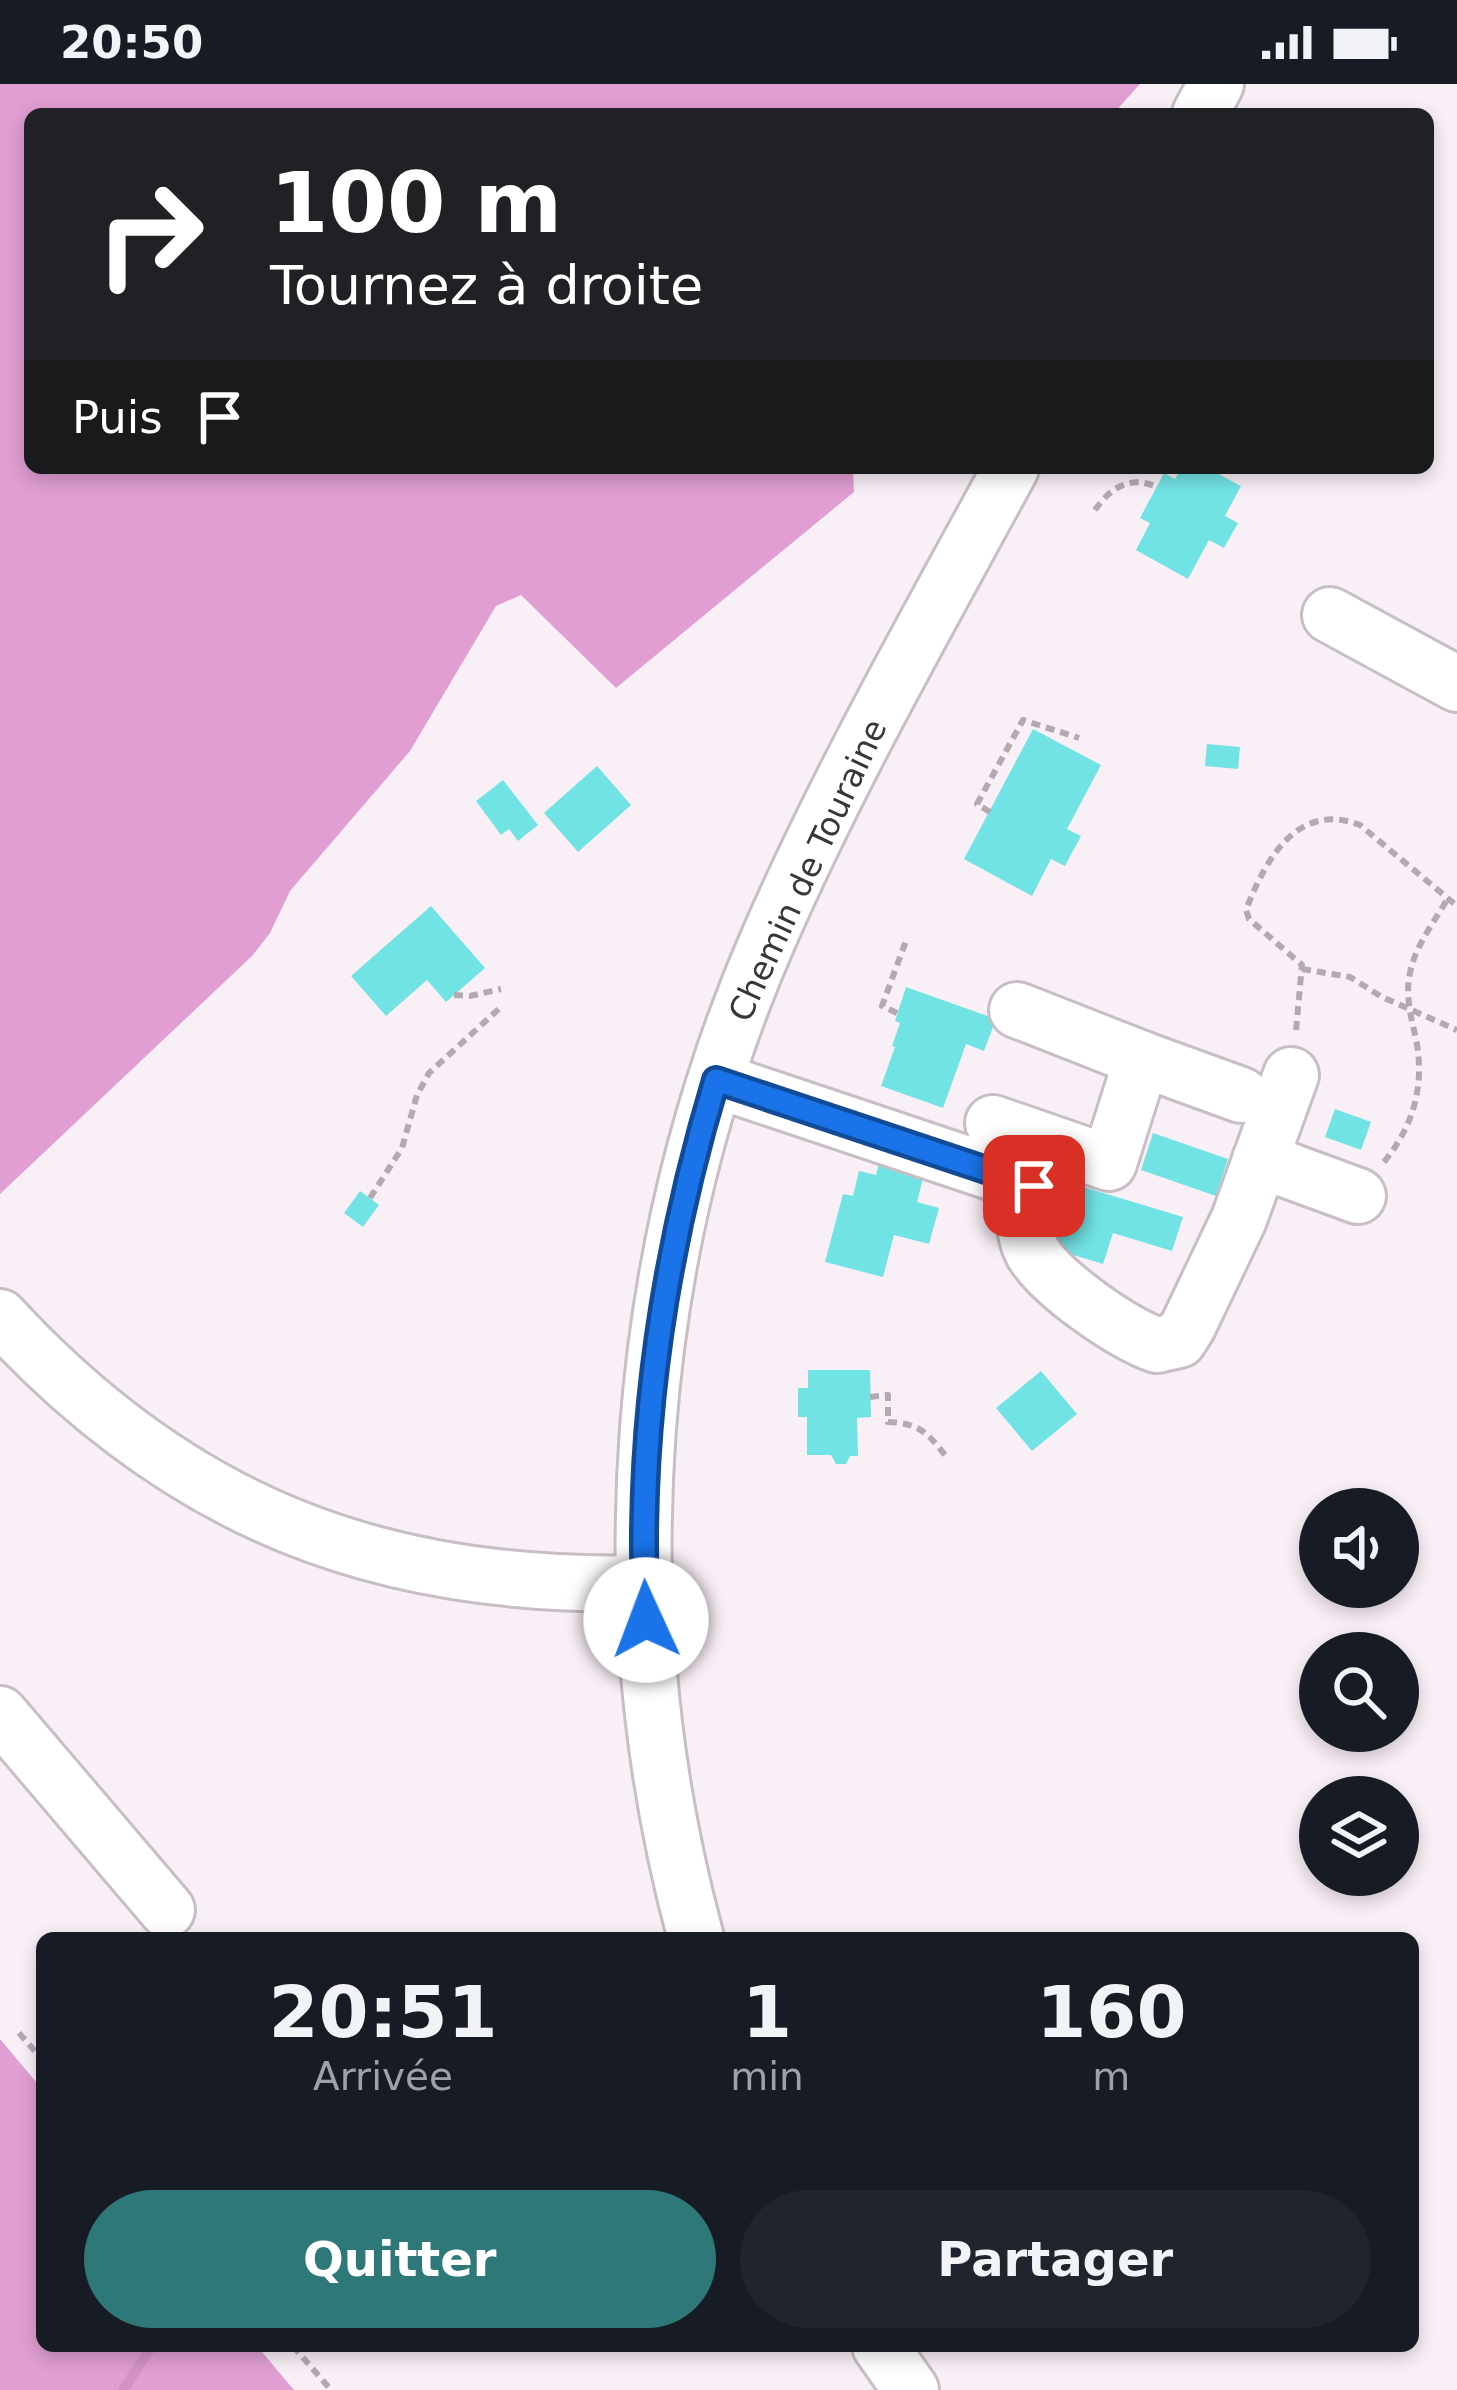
<!DOCTYPE html>
<html lang="fr">
<head>
<meta charset="utf-8">
<style>
  :root { --surface:#171b24; --page:#20242c; --text:#f1f3f6; --muted:#9ea1a6; --accent:#2f7879 }
  body { margin:0; font-family:"DejaVu Sans",sans-serif; background:var(--page); color:var(--text); height:100vh; display:flex; flex-direction:column; font-size:45px; white-space:nowrap }
  * { box-sizing:border-box; margin:0 }
  p { font-size:39px; color:var(--muted) }
  .icon { flex:none; width:66px; height:66px; fill:none; stroke:currentColor; stroke-width:2; stroke-linecap:round; stroke-linejoin:round }
  .map { position:relative; flex:1; overflow:hidden }
  .side { position:absolute; left:36px; top:1848px; width:1383px; height:420px; display:flex; flex-direction:column; background:var(--surface); border-radius:18px; box-shadow:0 6px 18px #0003 }
  .side>* { flex:none }
  .top-card { position:absolute; left:24px; top:24px; width:1410px; height:366px; border-radius:18px; box-shadow:0 6px 18px #0003; background:#202124; color:#fff; overflow:hidden }
  .buttons { position:absolute; left:1299px; top:1404px; display:grid; gap:24px }
  .buttons a { display:grid; place-items:center; width:120px; height:120px; border-radius:50%; background:var(--surface); box-shadow:0 6px 18px #0003; font-size:60px }
  .pin { position:absolute; display:grid; place-items:center; width:102px; height:102px; color:#fff; margin:-51px; border-radius:24px; box-shadow:0 6px 18px #0006 }
  .me { position:absolute; width:132px; margin:-66px; rotate:358deg; stroke-linejoin:round; filter:drop-shadow(0 0 9px #0008) }
  .turn { display:flex; align-items:center; gap:42px; height:252px; padding:0 48px; font-size:54px }
  .turn .icon { width:156px; height:156px; stroke-width:2.5 }
  .turn b { display:block; font-size:84px; line-height:102px }
  .then { display:flex; align-items:center; height:114px; padding:0 48px; background:#0003; gap:24px; font-size:45px }
  .eta { display:flex; justify-content:space-evenly; align-items:center; height:204px; text-align:center }
  .eta b { font-size:72px; font-weight:800; line-height:84px }
  .button { display:flex; gap:24px; margin-top:auto; padding:24px 48px }
  .button a { flex:1; height:138px; border-radius:72px; background:var(--accent); color:#fff; font-size:48px; font-weight:800; line-height:138px; text-align:center }
  .button a+a { background:var(--page); color:var(--text) }
  .status { display:flex; justify-content:space-between; align-items:center; height:84px; padding:0 60px; background:var(--surface); direction:ltr }
  .status svg { height:33px; fill:currentColor }
  .map>svg:first-child { display:block }
  .forest { fill:#e09ed3 }
  .lines { fill:none; stroke-linecap:round; stroke-linejoin:round }
  .stream { stroke:#d292c5; stroke-width:10 }
  .building { fill:#72e3e4 }
  .minor-casing { stroke:#c8bec5; stroke-width:60 }
  .path { stroke:#b2aab0; stroke-width:6; stroke-dasharray:9 6; stroke-linecap:butt }
  .minor { stroke:#fff; stroke-width:54 }
  .route-casing { stroke:#114b97; stroke-width:30 }
  .route { stroke:#1a73e8; stroke-width:21 }
  .labels { text-anchor:middle; stroke-width:9; stroke-linejoin:round; paint-order:stroke }
  .street-label { font-size:33px; fill:#393538; stroke:#fff }
</style>
</head>
<body>
<div class="status"><b>20:50</b><svg viewBox="0 0 49 12"><path d="M0 12V9h3v3zM5 12V6h3v6zM10 12V3h3v9zM15 12V0h3v12zM26 1h20v11H26zM47 4h2v5h-2z"/></svg></div>
<div class="map">
<svg width="1457" height="2306" viewBox="0 0 1457 2306">
  <rect width="100%" height="100%" fill="#f9eff6"/>
  <g class="forest">
    <path d="M0,0H1140L1113,30H30V384H853L854,408L616,604L521,511L496,522L410,667L290,807L270,849L252,872L0,1110Z"/>
    <path d="M0,1955L42,2005V2262H257L294,2306H0Z"/>
  </g>
  <g class="lines">
    <path class="stream" d="M123,2306L152,2262"/>
  </g>
  <g class="building">
    <path d="M1181,384H1207L1241,402L1225,432L1238,439L1224,464L1209,456L1188,495L1136,466L1150,439L1140,434L1164,389L1175,395Z"/>
    <path d="M1033,645L1101,681L1067,745L1081,752L1065,782L1051,775L1032,812L964,775Z"/>
    <path d="M1207,660L1240,663L1238,685L1205,682Z"/>
    <path d="M597,682L631,721L578,768L544,729Z"/>
    <path d="M503,696L538,741L518,757L509,745L501,751L476,717Z"/>
    <path d="M431,822L485,884L446,918L427,896L386,932L351,892Z"/>
    <path d="M906,903L996,935L984,967L966,960L943,1024L881,1002L895,963L892,962L900,939L895,937Z"/>
    <path d="M1335,1025L1371,1038L1361,1066L1325,1053Z"/>
    <path d="M1153,1049L1228,1075L1216,1112L1141,1086Z"/>
    <path d="M881,1071L926,1082L917,1118L939,1124L929,1160L894,1151L883,1193L825,1178L843,1110L853,1112L859,1087L876,1091Z"/>
    <path d="M1067,1098L1183,1133L1172,1167L1113,1149L1103,1180L1047,1163Z"/>
    <path d="M360,1107L379,1121L363,1143L344,1129Z"/>
    <path d="M808,1286H870L871,1333L857,1334L858,1372H850L846,1380H836L831,1371H807V1333H798V1304H808Z"/>
    <path d="M1041,1287L1077,1330L1032,1367L996,1324Z"/>
  </g>
  <g class="lines">
    <g class="minor-casing">
      <g id="minor">
        <path d="M1200,30L1216,0"/>
        <path d="M1330,531L1457,600"/>
        <path d="M1142,975L1241,1011"/>
        <path d="M716,996L1006,1093L1019,1104C1027,1125 1021,1148 1033,1169C1053,1201 1122,1249 1157,1261L1179,1256L1188,1242L1239,1135L1291,991"/>
        <path d="M993,1039L1109,1079L1142,975L1017,926"/>
        <path d="M1260,1076L1358,1112"/>
        <path d="M0,1233C180,1428 379,1506 644,1499"/>
        <path d="M0,1630L167,1826"/>
        <path d="M696,1854C606,1525 633,1163 770,851C840,691 928,537 1011,384"/>
        <path d="M880,2262L911,2306"/>
      </g>
    </g>
    <g class="path">
      <path d="M1095,426C1111,403 1130,391 1157,403"/>
      <path d="M990,728L977,720L1023,636L1079,654"/>
      <path d="M1302,885L1350,893L1382,913L1457,946"/>
      <path d="M454,911L470,912L501,905"/>
      <path d="M897,929L882,922L907,854"/>
      <path d="M1296,946L1302,881L1249,835L1246,826C1266,774 1298,717 1360,741L1457,822"/>
      <path d="M1384,1078C1414,1041 1425,1001 1416,955C1411,933 1405,911 1410,889C1415,862 1435,837 1448,814"/>
      <path d="M370,1114L402,1064L417,1011L429,989L502,922"/>
      <path d="M870,1313L888,1311V1338C918,1339 927,1348 945,1371"/>
      <path d="M19,1949L42,1975"/>
      <path d="M293,2262L331,2306"/>
    </g>
    <use href="#minor" class="minor"/>
  </g>
  <g class="lines">
    <g class="route-casing">
      <path id="route" d="M646,1536C636,1352 663,1172 716,996L1034,1102"/>
    </g>
    <use href="#route" class="route"/>
  </g>
  <g class="labels">
    <g class="street-label">
      <text transform="translate(807 786) rotate(-65)" y="12">Chemin de Touraine</text>
    </g>
  </g>
</svg>
<div class="buttons">
<a><svg class="icon" aria-label="sound" viewBox="0 0 24 24"><path d="M4 9h4l5-4v14l-5-4H4zM17 9q2 3 0 6"/></svg></a>
<a><svg class="icon" aria-label="search" viewBox="0 0 24 24"><circle cx="10" cy="10" r="6"/><path d="M15 15l6 6"/></svg></a>
<a><svg class="icon" aria-label="layers" viewBox="0 0 24 24"><path d="M12 4l9 5-9 5-9-5zM3 14l9 5 9-5"/></svg></a>
</div>
<div class="pin" style="left:1034px;top:1102px;background:#d93025"><svg class="icon" aria-label="arrive" viewBox="0 0 24 24"><path d="M6 21V4h12l-3 4 3 4H6"/></svg></div>
<svg class="me" style="left:646px;top:1536px" viewBox="-20 -20 40 40"><circle r="19" fill="#fff"/><path d="M0-13L10 11 0 6-10 11z" fill="#1a73e8"/></svg>
<div class="top-card">
<div class="turn"><svg class="icon" aria-label="right" viewBox="0 0 24 24"><path d="M7 20v-9h11M14 6l5 5-5 5"/></svg><div><b>100 m</b>Tournez à droite</div></div>
<div class="then">Puis<svg class="icon" aria-label="arrive" viewBox="0 0 24 24"><path d="M6 21V4h12l-3 4 3 4H6"/></svg></div>
</div>
<section class="side">
<div class="eta">
<div><b>20:51</b><p>Arrivée</p></div>
<div><b>1</b><p>min</p></div>
<div><b>160</b><p>m</p></div>
</div>
<div class="button"><a>Quitter</a><a>Partager</a></div>
</section>
</div>
</body>
</html>
